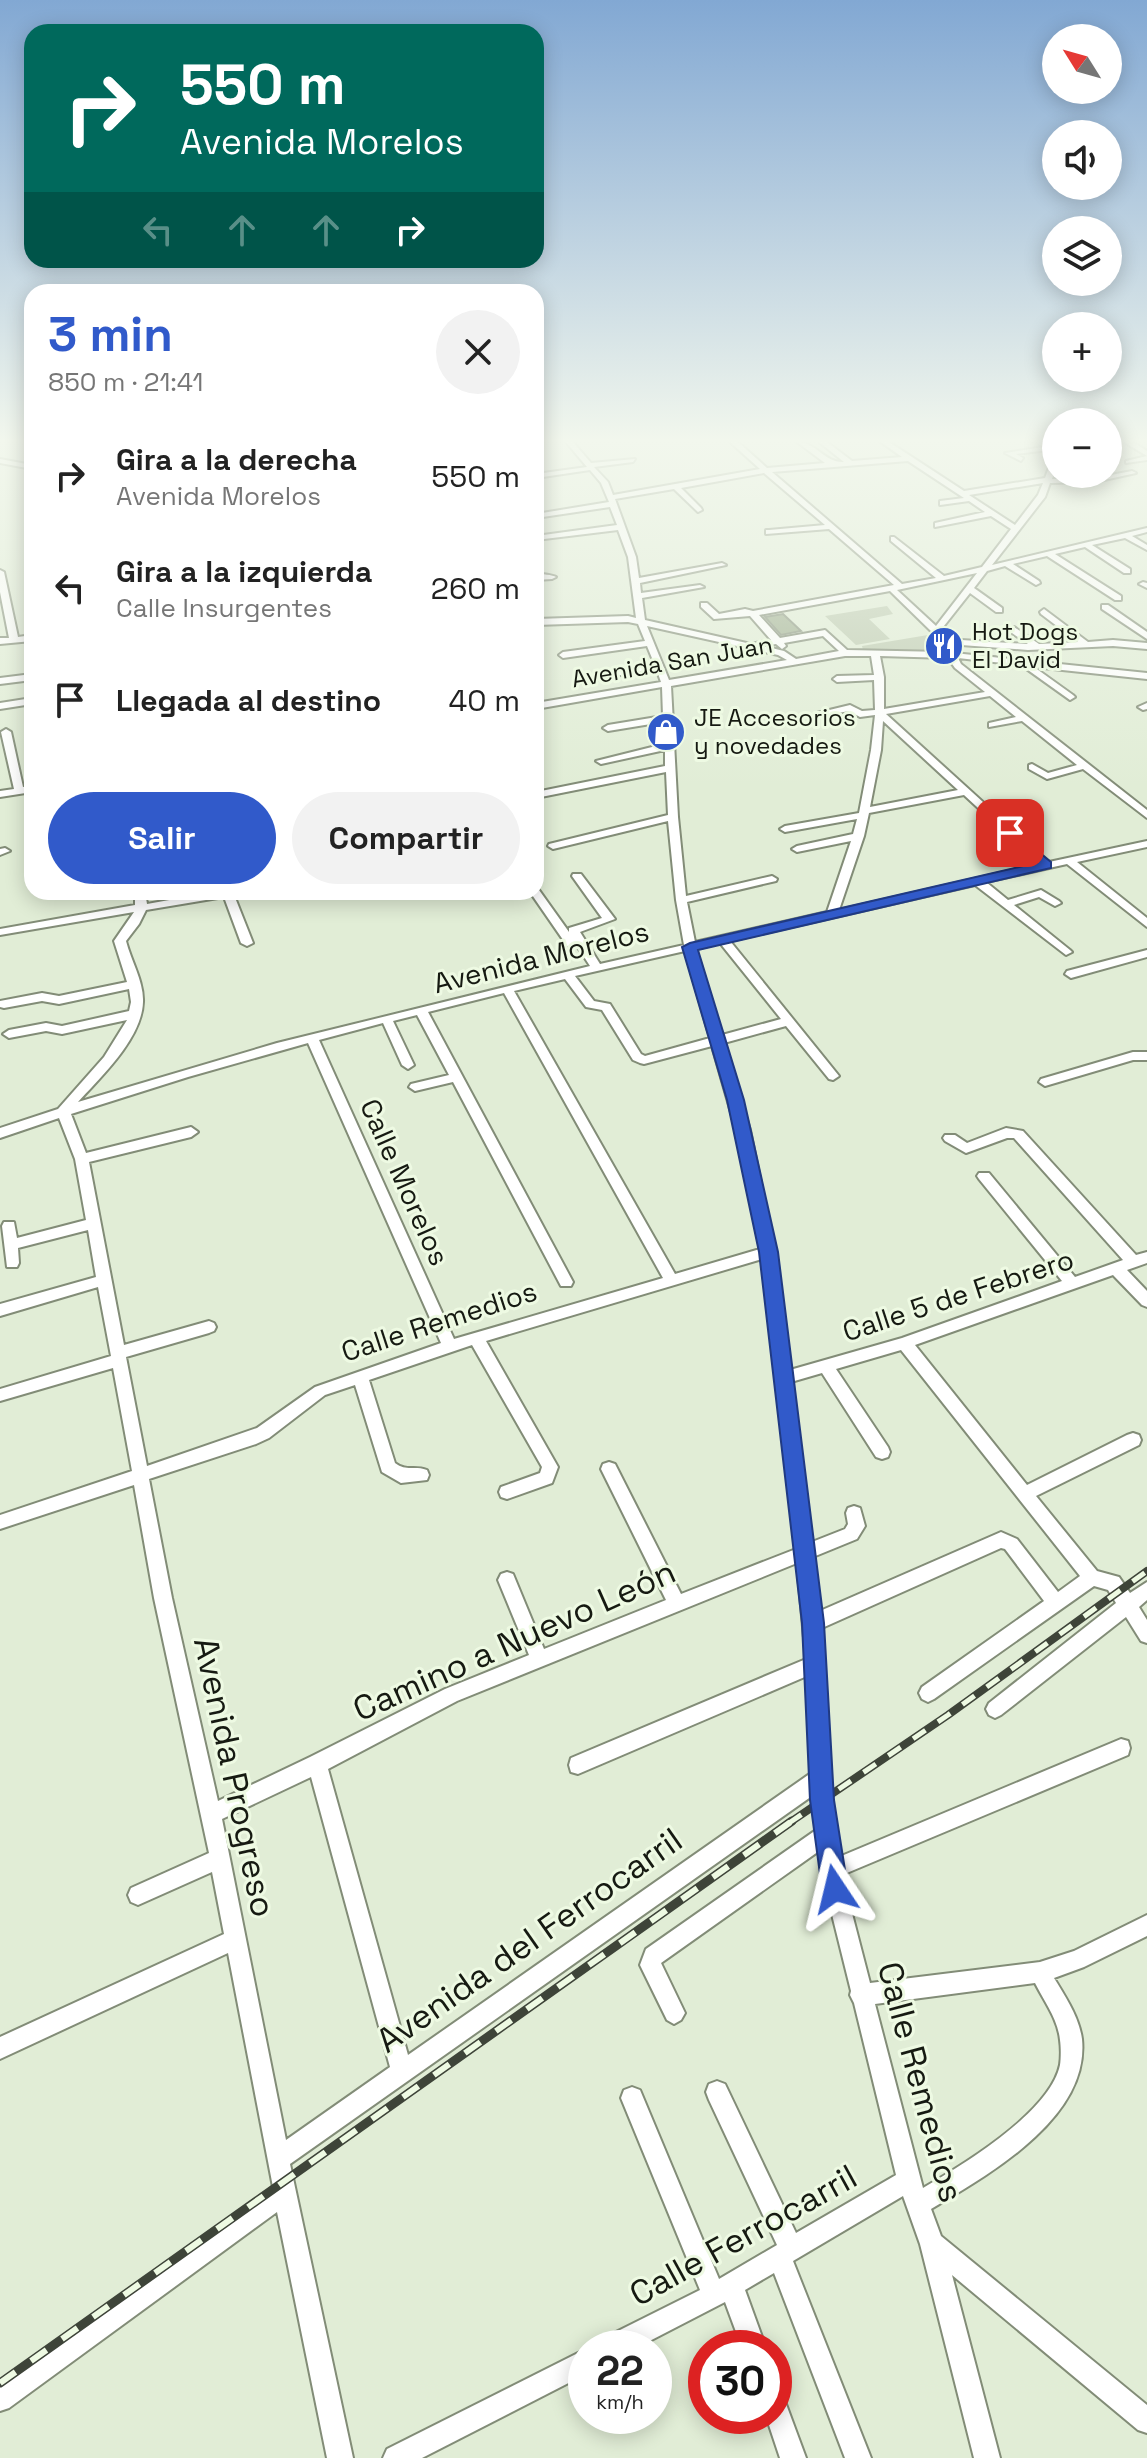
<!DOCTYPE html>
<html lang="es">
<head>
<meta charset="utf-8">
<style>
  :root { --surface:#fff; --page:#f2f2f2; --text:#222; --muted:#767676; --accent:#315aca }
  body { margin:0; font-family:"Space Grotesk",sans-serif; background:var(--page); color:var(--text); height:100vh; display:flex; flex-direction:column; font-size:30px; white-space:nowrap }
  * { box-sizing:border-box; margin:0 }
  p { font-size:26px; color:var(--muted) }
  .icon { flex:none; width:44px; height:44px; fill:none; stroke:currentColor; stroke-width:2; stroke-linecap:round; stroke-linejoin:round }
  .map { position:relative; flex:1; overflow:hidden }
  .side { position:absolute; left:24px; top:284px; width:520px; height:616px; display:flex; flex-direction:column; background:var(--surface); border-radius:24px; box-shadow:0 4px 20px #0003 }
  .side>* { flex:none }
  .guide { position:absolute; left:24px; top:24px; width:520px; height:244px; border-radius:24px; box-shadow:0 4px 20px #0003; background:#00695c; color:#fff; overflow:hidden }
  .needle { width:52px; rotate:307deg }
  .tools { position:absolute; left:1042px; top:24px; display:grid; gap:16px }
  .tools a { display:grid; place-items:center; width:80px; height:80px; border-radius:50%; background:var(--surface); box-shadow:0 4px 20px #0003; font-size:40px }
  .speed { position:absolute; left:568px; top:2330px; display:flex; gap:16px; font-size:40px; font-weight:700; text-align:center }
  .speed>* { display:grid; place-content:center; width:104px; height:104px; border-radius:50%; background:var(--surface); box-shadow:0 4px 20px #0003; line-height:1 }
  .speed small { font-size:20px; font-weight:400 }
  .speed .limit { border:12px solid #d22; background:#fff; color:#111 }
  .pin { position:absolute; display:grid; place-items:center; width:68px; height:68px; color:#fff; margin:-34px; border-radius:16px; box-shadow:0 4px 12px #0006 }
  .me { position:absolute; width:88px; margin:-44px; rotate:350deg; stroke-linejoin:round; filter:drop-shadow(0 0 6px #0008) }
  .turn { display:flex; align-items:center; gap:28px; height:168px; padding:0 24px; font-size:36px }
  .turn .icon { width:104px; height:104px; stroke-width:2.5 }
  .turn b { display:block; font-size:56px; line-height:68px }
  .lanes { display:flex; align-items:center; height:76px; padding:0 24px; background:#0003; justify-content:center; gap:40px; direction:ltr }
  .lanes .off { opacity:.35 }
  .round { display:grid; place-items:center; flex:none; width:84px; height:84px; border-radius:42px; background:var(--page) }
  .headline { display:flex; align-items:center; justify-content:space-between; height:136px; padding:0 24px }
  h1 { font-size:48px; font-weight:700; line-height:60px; color:var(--accent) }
  .primary-button { display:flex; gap:16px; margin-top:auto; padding:16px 24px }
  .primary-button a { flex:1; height:92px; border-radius:48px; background:var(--accent); color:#fff; font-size:32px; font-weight:700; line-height:92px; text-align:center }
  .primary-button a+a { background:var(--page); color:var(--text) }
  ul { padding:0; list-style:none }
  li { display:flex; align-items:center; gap:24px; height:112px; padding:0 24px }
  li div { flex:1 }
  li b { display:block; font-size:30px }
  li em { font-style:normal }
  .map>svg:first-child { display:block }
  .green { fill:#becbb1 }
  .building { fill:#9faf90; stroke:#89947f; stroke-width:2 }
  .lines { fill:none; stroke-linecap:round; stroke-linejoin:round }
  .minor-casing { stroke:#828c77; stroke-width:4 }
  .minor { fill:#fff; fill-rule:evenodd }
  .rail-far1-casing { stroke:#3e4439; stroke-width:8 }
  .rail-casing { stroke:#3e4439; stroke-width:9 }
  .rail-far1 { stroke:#eefae3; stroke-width:5; stroke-dasharray:15; stroke-linecap:butt }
  .rail { stroke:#eefae3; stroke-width:6; stroke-dasharray:19; stroke-linecap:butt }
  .route { fill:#315aca; stroke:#203a83; stroke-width:2 }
  .labels { text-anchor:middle; stroke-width:6; stroke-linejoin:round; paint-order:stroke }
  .far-poi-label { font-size:24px; fill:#161a12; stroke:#eefae3; text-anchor:start }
  .far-street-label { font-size:24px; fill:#161a12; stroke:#eefae3 }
  .street-label { font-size:28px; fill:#161a12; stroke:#eefae3 }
  .near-street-label { font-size:34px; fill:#161a12; stroke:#eefae3 }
</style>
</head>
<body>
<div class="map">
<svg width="1147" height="2458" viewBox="0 0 1147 2458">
  <rect width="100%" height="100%" fill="#e1edd6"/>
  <g class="green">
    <path d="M887,606L893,614L869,619L890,639L856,645L825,616Z"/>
    <path d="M934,634L941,650H863L862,646Z"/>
  </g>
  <path class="building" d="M783,614L801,631L781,635L765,617Z"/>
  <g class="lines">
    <g class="minor-casing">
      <g id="minor">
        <path d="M566,442H573L591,463L635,459L633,462L594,467L608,482L613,495L760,469L730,442H738L767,468L825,463L797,442C816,442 825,463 844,462L819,442H827L852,461L902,457L881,442H889L964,491L1045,478L1053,457L1056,455V467L1052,479L1095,478L1132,471L1136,473L1095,482L1050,483L1045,497L992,565L1147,528V532L1132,536L1147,545V550L1125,538L1092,545L1130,569V573H1124L1085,547L1055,554L1121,596V600H1115L1047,556L1013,564L1039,581L1040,583L1036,585L1005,566L987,571L974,588L1002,608V612H996L970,593L940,631L945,639L1028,644L1012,633L1001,634L997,631L1014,627L1039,644L1078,642L1041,614L1040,612L1044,609L1088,642L1113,640L1147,643V649L1113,646L1028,650L948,644L954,653L1147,673V679L1034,667L1073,695L1075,697L1070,700L1021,665L958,658L961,664L1147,810V818L1083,769L1047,779L1029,769V765L1032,764L1048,773L1077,765L1022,721L989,727V723L1016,717L990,696L886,714L1049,862L1147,841V847L1077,862L1147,918V927L1067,864L986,882L1008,900L1041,890L1059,901L1061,903L1055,906L1039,897L1014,905L1070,950L1072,952L1066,955L975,885L730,941L839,1076L833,1080L829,1079L786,1026L724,1043L750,1130L775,1252L790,1370L902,1338L1062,1281L979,1179L977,1176L979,1173H989L1075,1277L1123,1260L1014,1138H1007L966,1153L945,1141L943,1138L945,1135H955L967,1143L1006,1128L1023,1131L1136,1255L1147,1252V1263L1127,1270L1147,1291V1307L1142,1305L1113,1275L915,1345L1027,1485L1127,1435L1133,1433L1139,1435L1141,1440L1139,1445L1036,1496L1097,1571L1119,1577L1130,1593L1147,1582V1600L1139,1607L1147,1620V1643L1141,1641L1126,1617L1001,1715L995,1718L989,1715L986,1709L989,1703L1116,1603L1108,1590L1094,1586L934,1699L928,1702L922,1699L919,1693L922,1687L1044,1601L1005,1549L1001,1548L822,1628L832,1800L839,1857L1121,1739L1128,1741L1130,1748L1128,1755L842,1875L870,1983L1040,1962L1074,1951L1147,1915V1936L1084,1967L1054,1978C1065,1996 1079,2017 1082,2039C1090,2118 988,2175 931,2209L941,2236L1147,2405V2433L1138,2430L952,2275L1000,2458H974L920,2244L903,2196L793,2261L871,2458H845L774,2273L745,2290L766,2348H742L725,2302L636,2348H599L602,2339L700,2290L621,2098L624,2090L632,2087L640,2090L719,2279L777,2245L709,2100L706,2092L709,2084L717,2081L725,2084L796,2233L896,2175L854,2003L850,1995L851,1991L821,1870L819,1851L661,1963L685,2013L681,2020L674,2024L667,2020L640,1965L646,1949L816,1830L812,1796L290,2164L353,2458H327L277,2212L9,2408L0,2411V2384L273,2187L228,1953L0,2059V2037L224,1934L212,1872L138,1905L131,1902L128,1895L131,1888L209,1853L154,1598L134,1485L0,1529V1515L132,1471L113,1368L0,1401V1389L111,1356L98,1287L0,1316V1304L96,1277L88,1230L18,1248L19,1263L17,1267H7L2,1226L4,1222H14L17,1238L86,1220L75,1159L59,1118L0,1138V1128L58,1109L104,1057L127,1020L62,1034L46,1031L9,1038L3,1034L9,1030L46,1023L62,1026L129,1011L131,1002L129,989L59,1004L42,1001L4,1008L0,1007V1001L42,993L59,996L127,982L114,941L134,912L0,935V929L135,905V892H145L147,904L214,892H238L234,895L253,943L247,946L241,943L224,897L146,910L139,924L126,941C131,961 144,982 143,1002C142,1038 101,1077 78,1102L277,1043L590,966L577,946L572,948L568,947L530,892L539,890L569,932V928L602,918L572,876L573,874H581L615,919L580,932L600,964L684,945L676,900L668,821L553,849L548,846L549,844L668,815L666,772L536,798V792L665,766V750L601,764L596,761L664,744L663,722L608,731L603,728L608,725L663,716L662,687L536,709V703L661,682L656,668L580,683L576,680L654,663L647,646L563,658L559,655L563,652L645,641L638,624L628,622L536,625V619L628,616L636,618L628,557L618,530L536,540V536L617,525L610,507L536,518V514L609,502L601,483L590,470L536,478V474L587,467ZM908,461L964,498L940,501V505L969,501L985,512L935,523V527L991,516L1011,529L982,567L944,576L894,537H891V541L936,578L902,584L772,472ZM764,473L825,525L769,530H766V534L829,529L894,585L753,611L745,609L719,614L707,603H701V607L714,619L750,616L771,640L751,644L645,620L642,598L704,587L700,585L641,593L640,583L726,565L722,563L639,578L636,557L615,499L674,489L698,512L702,510L701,508L681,488ZM1043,483L1038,495L1015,525L969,495ZM977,573L936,626L897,590ZM890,591L933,633L945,652L847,650L825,630L780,638L759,615ZM647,626L778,655L787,660L669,680ZM823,636L839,651L796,659L784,651L763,646L776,644L782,649L786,646L784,643ZM845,656H871L874,675L837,676L833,679L837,682L874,680L875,710L862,711L850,705L817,713L822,716L849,711L860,717L875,715L871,750L859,813L785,826L780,829L785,832L857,819L853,834L797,846L792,849L797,852L851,841L827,912L695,942L687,902L776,881L777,879L772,876L686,896L678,817L671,686ZM880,656L948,658L955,668L985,692L884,709V677ZM883,721L958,790L870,807L881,750ZM964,795L1039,864L839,910L864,836L869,813ZM720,943L781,1019L722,1035L696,949ZM685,951L710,1038L645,1056L641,1054L610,1004L594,1001L575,976ZM565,979L586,1007L602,1010L633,1060L640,1063L644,1064L712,1046L736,1130L760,1249L675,1274L514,991ZM504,993L663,1278L454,1339L319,1040L383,1023L402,1065L408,1069L414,1065L393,1021L417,1015L449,1075L411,1084L409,1087L415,1091L453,1082L561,1286H571L573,1282L428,1012ZM308,1043L441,1343L315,1387L257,1428L147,1466L126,1357L209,1333L214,1331L216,1327L214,1323L209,1321L124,1345L89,1162L191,1137L198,1132L191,1127L86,1153L71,1114L188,1077ZM762,1259L796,1549L681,1594L615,1464L609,1462L603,1464L601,1469L666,1600L544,1649L513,1574L507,1572L501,1574L498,1580L529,1655L445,1689L310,1757L218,1801L172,1598L149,1479L256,1444L269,1438L325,1395L355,1385L382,1472L401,1483L427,1480L429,1475L427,1470C414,1465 407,1472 395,1463L369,1380L472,1345L542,1467L540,1473L501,1487L499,1492L501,1497L507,1499L552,1483L558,1467L486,1341ZM901,1350L1080,1576L1058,1592L1017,1539L1001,1532L820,1611L813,1557L857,1539L865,1526L860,1508L854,1506L848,1508L846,1513L848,1524L845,1529L812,1542L791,1382L822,1373L876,1457L882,1459L888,1457L890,1452L888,1447L836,1369ZM797,1563L806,1659L571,1758L569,1765L571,1772L578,1774L807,1676L811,1773L408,2055L328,1769L457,1701ZM311,1777L390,2067L286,2140L222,1819ZM1035,1983C1044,2001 1058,2019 1060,2040C1061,2047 1061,2058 1060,2065C1050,2112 963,2165 923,2188L875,2004Z"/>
        <path d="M1124,442H1133L1147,451V460L1126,463V461L1147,456Z"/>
        <path d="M1056,445V449L1016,454L1023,458L1021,461L1005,453Z"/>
        <path d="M0,459L32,465V469L0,463Z"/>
        <path d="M30,483H32V487L26,485Z"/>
        <path d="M0,570L4,572L18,637L32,635V641L0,644V638H9L0,592Z"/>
        <path d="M536,573C541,574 553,575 556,577L552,579L536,580Z"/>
        <path d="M1143,582L1147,583V588L1139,584Z"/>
        <path d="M1102,605H1108L1147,632V639L1102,609Z"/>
        <path d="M32,674V680L0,684V678Z"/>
        <path d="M32,698V704L0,709V703Z"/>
        <path d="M1147,703V709L1143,710L1138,707Z"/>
        <path d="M6,729L11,732L23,787L32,786V792L0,797V791L14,789L1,732Z"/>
        <path d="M5,848L10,851L0,855V849Z"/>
        <path d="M1147,950V957L1071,978L1065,974L1067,971Z"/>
        <path d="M1133,1052H1147V1060H1133L1045,1086L1039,1082L1041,1079Z"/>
        <path d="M586,2349V2374L422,2458H383L387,2449Z"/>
        <path d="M774,2393L783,2396L806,2458H780L766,2416H774Z"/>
      </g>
    </g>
    <use href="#minor" class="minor"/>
    <g class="rail-far1-casing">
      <path id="rail-far1" d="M789,1823L948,1715L1147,1571"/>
    </g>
    <g class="rail-casing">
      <path id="rail" d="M0,2383L792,1821"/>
    </g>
    <use href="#rail-far1" class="rail-far1"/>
    <use href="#rail" class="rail"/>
  </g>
  <linearGradient id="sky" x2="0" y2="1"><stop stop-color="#82a8d3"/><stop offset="0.56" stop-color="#f2f7ed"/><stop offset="1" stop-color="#f2f7ed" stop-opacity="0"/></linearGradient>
  <rect width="1147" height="787" fill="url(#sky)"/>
  <path class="route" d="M1010,829L1051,862V868L698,950L744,1100L778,1252L824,1623L834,1800L848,1889L844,1898L835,1902L825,1898L822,1889L810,1800L802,1623L759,1252L727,1100L682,947L690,943L1036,863L1005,835V830Z"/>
  <defs>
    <g id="restaurant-disc" transform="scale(2)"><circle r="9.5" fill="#315aca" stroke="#eefae3"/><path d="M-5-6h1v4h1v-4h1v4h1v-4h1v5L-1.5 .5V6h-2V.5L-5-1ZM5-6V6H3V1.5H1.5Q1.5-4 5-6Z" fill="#fff"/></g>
    <g id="shop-disc" transform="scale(2)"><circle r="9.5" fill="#315aca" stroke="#eefae3"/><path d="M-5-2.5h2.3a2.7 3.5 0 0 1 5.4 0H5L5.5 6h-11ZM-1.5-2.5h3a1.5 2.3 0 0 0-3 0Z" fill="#fff"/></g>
  </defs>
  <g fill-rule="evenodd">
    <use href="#restaurant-disc" x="944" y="646"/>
    <use href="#shop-disc" x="666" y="732"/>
  </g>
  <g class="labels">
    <g class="far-poi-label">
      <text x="972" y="640">Hot Dogs<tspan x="972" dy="28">El David</tspan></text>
      <text x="694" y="726">JE Accesorios<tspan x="694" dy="28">y novedades</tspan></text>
    </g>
    <g class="far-street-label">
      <text transform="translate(672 662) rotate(-10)" y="8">Avenida San Juan</text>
    </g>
    <g class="street-label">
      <text transform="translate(541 957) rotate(-14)" y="10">Avenida Morelos</text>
      <text transform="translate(405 1182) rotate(66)" y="10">Calle Morelos</text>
      <text transform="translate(958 1295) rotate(-18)" y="10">Calle 5 de Febrero</text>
      <text transform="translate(439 1321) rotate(-18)" y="10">Calle Remedios</text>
    </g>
    <g class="near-street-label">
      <text transform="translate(514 1640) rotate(-24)" y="12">Camino a Nuevo León</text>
      <text transform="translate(235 1777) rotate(78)" y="12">Avenida Progreso</text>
      <text transform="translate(529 1940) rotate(-35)" y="12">Avenida del Ferrocarril</text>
      <text transform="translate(921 2082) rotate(75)" y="12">Calle Remedios</text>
      <text transform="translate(743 2235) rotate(-29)" y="12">Calle Ferrocarril</text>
    </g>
  </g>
</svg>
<div class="tools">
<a><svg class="needle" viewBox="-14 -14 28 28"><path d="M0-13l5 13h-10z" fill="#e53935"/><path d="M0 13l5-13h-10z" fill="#767676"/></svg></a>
<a><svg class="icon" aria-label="sound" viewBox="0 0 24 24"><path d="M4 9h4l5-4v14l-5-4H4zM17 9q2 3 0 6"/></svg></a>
<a><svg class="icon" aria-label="layers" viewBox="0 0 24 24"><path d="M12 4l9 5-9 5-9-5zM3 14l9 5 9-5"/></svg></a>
<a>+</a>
<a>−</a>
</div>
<div class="speed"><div>22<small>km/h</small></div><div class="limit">30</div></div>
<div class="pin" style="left:1010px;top:833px;background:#d93025"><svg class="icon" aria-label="arrive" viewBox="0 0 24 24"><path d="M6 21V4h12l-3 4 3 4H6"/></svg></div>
<svg class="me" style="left:835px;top:1889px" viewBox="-20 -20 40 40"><path d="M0-17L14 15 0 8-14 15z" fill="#315aca" stroke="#fff" stroke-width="4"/></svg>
<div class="guide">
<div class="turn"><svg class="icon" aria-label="right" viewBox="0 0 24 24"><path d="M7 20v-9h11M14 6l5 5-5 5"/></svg><div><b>550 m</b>Avenida Morelos</div></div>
<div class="lanes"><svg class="icon off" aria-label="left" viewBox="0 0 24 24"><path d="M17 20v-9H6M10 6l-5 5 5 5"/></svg><svg class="icon off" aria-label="ahead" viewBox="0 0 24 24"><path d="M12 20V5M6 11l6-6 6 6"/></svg><svg class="icon off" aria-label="ahead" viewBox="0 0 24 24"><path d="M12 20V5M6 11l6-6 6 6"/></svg><svg class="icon" aria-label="right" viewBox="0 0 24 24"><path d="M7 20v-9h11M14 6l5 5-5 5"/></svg></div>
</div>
<section class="side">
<div class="headline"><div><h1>3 min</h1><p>850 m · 21:41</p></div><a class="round"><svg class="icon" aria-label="close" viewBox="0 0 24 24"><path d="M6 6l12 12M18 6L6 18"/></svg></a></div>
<ul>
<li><svg class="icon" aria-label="right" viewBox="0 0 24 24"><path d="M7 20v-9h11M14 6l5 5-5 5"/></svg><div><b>Gira a la derecha</b><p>Avenida Morelos</p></div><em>550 m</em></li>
<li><svg class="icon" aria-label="left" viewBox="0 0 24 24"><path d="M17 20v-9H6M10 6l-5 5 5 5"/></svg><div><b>Gira a la izquierda</b><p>Calle Insurgentes</p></div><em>260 m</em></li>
<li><svg class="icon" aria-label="arrive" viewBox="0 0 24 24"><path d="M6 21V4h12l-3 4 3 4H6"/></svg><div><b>Llegada al destino</b></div><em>40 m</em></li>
</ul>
<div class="primary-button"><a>Salir</a><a>Compartir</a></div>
</section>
</div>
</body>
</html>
